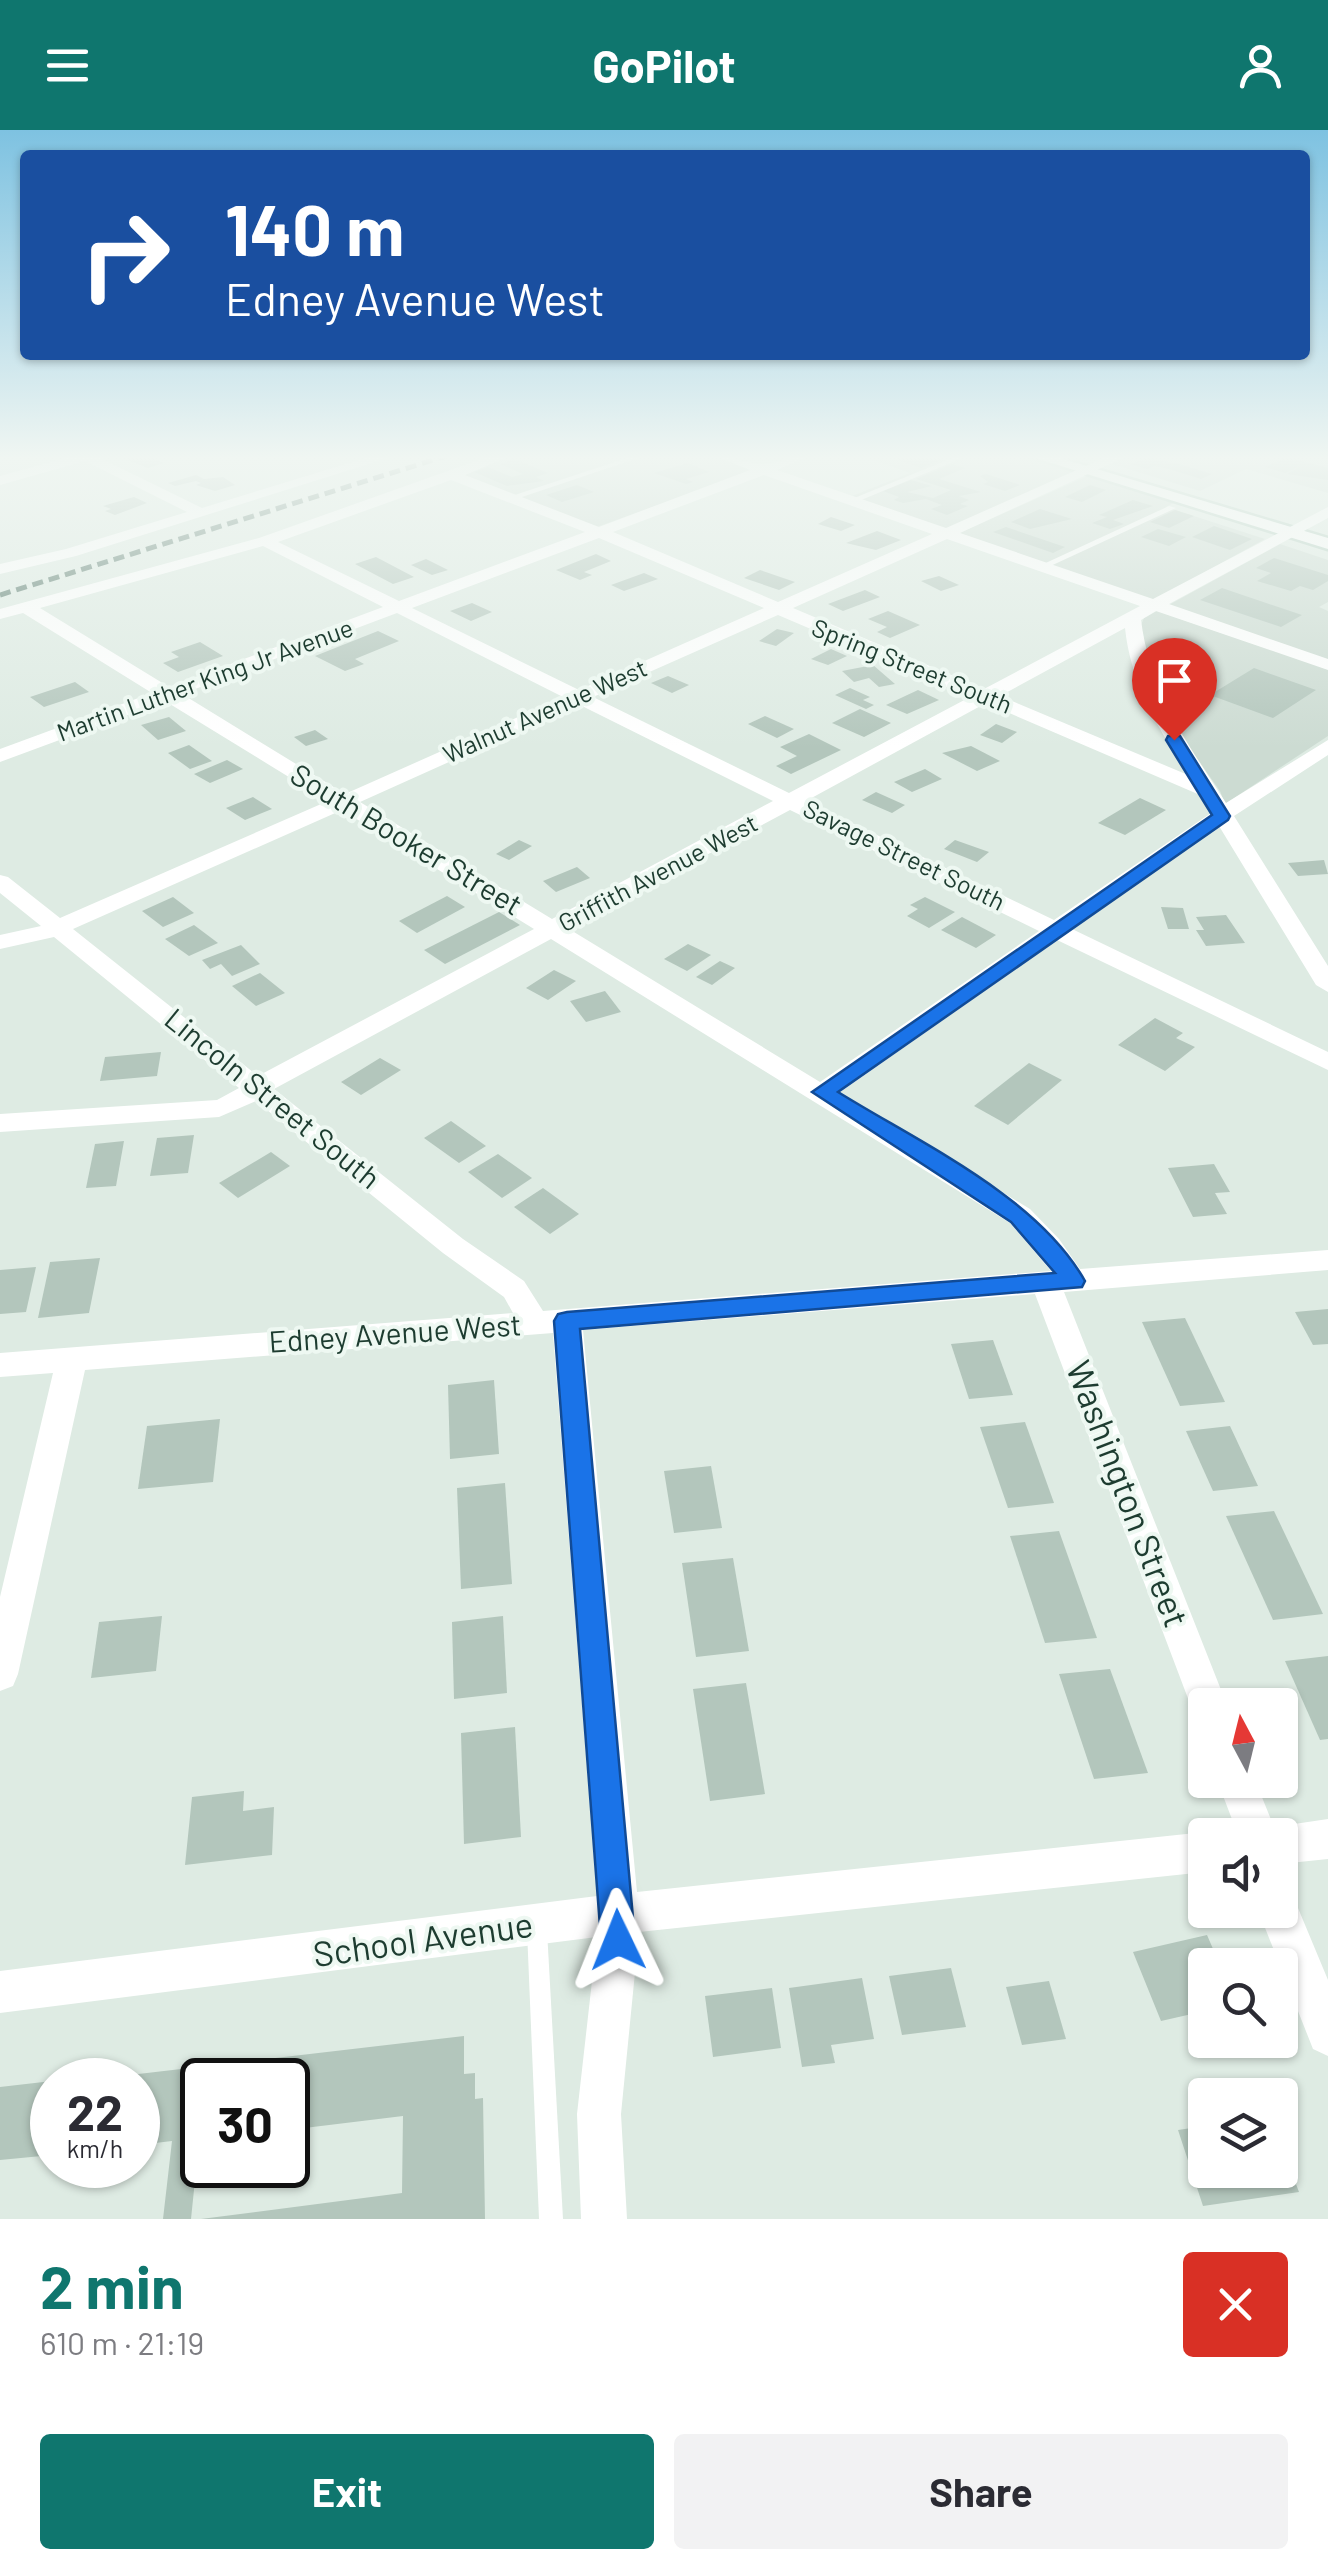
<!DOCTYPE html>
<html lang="en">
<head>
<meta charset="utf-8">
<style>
  :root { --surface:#fff; --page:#f2f2f3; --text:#2b2b33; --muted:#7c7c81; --accent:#0f766e }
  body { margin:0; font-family:Barlow,sans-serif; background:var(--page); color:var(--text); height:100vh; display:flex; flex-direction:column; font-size:38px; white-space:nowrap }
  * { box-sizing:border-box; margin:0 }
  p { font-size:32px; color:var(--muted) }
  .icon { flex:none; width:55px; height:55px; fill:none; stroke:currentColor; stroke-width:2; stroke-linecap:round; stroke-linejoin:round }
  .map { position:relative; height:2089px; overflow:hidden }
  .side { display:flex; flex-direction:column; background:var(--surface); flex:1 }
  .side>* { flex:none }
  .top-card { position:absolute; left:20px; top:20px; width:1290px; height:210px; border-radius:10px; box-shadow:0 2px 8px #0004; background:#1a4fa0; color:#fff; overflow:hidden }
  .needle { width:65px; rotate:353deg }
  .buttons { position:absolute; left:1188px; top:1558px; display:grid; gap:20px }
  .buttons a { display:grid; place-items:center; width:110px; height:110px; border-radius:10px; background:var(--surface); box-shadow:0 2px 8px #0004; font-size:50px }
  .speed { position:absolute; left:30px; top:1928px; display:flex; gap:20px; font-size:50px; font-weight:700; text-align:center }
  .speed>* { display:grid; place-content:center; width:130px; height:130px; border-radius:50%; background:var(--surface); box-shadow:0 2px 8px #0004; line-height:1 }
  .speed small { font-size:25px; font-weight:400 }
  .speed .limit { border:5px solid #111; border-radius:15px; background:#fff; color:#111 }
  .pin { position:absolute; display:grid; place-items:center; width:85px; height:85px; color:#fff; margin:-102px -42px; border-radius:50% 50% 50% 0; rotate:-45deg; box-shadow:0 0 10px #0007 }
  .pin .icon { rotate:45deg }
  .me { position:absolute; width:110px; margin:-55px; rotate:358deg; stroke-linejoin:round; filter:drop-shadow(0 0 8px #0008) }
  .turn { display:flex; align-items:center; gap:35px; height:210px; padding:0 40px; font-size:45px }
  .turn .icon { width:130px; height:130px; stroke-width:2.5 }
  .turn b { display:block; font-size:70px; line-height:85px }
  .round { display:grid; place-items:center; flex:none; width:105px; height:105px; border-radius:10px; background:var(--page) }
  .summary { display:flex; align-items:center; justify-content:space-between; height:170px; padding:0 40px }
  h1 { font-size:60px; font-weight:700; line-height:75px; color:var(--accent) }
  .cta { display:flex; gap:20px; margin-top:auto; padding:20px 40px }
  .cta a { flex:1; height:115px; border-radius:10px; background:var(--accent); color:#fff; font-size:40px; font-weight:700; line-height:115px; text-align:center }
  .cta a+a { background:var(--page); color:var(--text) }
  header { display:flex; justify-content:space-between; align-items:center; height:130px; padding:0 40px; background:var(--accent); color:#fff; font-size:45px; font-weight:700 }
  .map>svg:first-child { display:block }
  .built { fill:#ccdbd2 }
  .building { fill:#b3c6bc }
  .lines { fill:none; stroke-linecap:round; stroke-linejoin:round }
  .secondary-casing { stroke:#b0ccbe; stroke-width:5 }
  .lane { fill:#fff; fill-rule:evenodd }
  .street { fill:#fff; fill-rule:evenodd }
  .secondary { fill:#fff; fill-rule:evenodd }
  .rail { stroke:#57786b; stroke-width:5; stroke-dasharray:11 6; stroke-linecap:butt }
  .route { fill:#1a73e8; stroke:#114b97; stroke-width:2.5 }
  .labels { text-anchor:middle; stroke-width:8; stroke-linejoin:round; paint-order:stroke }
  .far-street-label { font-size:25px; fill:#1d3c30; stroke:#eef8f2 }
  .street-label { font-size:30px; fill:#1d3c30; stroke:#eef8f2 }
  .near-street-label { font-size:35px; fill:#1d3c30; stroke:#eef8f2 }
</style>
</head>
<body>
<header><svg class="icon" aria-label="menu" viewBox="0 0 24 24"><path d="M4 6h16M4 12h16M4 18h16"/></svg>GoPilot<svg class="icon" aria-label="person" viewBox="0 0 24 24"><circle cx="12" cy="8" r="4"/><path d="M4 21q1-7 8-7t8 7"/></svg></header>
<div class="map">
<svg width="1328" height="2089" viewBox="0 0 1328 2089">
  <rect width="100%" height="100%" fill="#deebe3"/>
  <g class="built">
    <path d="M513,326H712L754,340L597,397L460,344Z"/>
    <path d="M862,326H1028L1077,341L946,399L852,366L910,343Z"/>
    <path d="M1130,326H1328V363L1246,339L1200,361L1112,334Z"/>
    <path d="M1090,345L1177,371L1166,377L1265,409L1152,471L959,403Z"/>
    <path d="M1280,414L1328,430V472L1319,477L1328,481V531L1167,476Z"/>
    <path d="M1157,481L1328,539V606L1225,674L1220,661L1183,609L1151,547L1141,495L1144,488Z"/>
  </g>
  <g class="building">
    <path d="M134,326H145L164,333L148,338L125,329Z"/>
    <path d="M887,326H951L921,338Z"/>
    <path d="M1287,327L1328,338V350L1287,344L1301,336L1285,343L1265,337Z"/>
    <path d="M1146,328L1179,334L1212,344L1201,349L1169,339L1155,336L1147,339L1130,334Z"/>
    <path d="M515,329L548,343L536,347L544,351L507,356L474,342L488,337L512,347L523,344L500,334Z"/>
    <path d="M688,333L709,342L686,349L693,352L686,354L654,343Z"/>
    <path d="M952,334L965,338L939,349L981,362L959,366L969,370L960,374L968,376L947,385L931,379L942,375L926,369L903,373L894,370L899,367L883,361L911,350L932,356L907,362L933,368L951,360L916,349Z"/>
    <path d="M986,344L1020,355L1005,361L983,354L988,352L980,346Z"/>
    <path d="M196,345L204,349L223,347L235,355L215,361L196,355L201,353L196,351L175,356L168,353Z"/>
    <path d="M577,355L594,362L562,372L546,365Z"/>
    <path d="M1090,355L1106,360L1082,372L1065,367Z"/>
    <path d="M134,367L147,373L115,385L105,381L111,379L103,376Z"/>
    <path d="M1133,370L1153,376L1113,390L1124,394L1110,399L1092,393L1107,387L1099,385Z"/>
    <path d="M1040,379L1072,389L1030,399L1011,392Z"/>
    <path d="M1175,380L1194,386L1169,398L1150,392Z"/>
    <path d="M831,387L855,395L841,401L818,394Z"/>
    <path d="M1214,396L1252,409L1230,420L1192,407Z"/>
    <path d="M1006,397L1065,417L1053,423L993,402Z"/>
    <path d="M1158,399L1186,407L1169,416L1141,407Z"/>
    <path d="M877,401L901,410L876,420L846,413Z"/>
    <path d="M596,424L611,431L584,442L592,445L580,450L556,440Z"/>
    <path d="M376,427L414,447L393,454L355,434Z"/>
    <path d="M1274,428L1328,445V451L1313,460L1300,456L1291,461L1257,451L1271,443L1256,438Z"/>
    <path d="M426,429L448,440L432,445L411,435Z"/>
    <path d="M760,440L795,452L779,460L744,448Z"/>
    <path d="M644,443L658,449L624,461L611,455Z"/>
    <path d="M939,446L959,455L941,461L921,451Z"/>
    <path d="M1222,458L1302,485L1281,497L1200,470Z"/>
    <path d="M865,460L880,467L843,481L828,474Z"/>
    <path d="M472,473L492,482L471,491L450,481Z"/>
    <path d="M888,481L920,495L890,508L877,502L887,497L868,489Z"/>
    <path d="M777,499L794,503L776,516L759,511Z"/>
    <path d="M378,501L399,511L355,529L364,534L345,541L315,526Z"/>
    <path d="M200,512L223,526L178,542L163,533L179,527L171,522Z"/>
    <path d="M831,519L847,526L828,535L811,529Z"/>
    <path d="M873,535L895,554L879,557L869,548L854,552L842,541Z"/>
    <path d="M1254,538L1316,560L1273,588L1210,565Z"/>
    <path d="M668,546L689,555L672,563L651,553Z"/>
    <path d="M75,552L89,562L44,577L30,567Z"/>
    <path d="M850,558L870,567L863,570L874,575L866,579L835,565Z"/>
    <path d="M918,560L939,570L907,584L886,575Z"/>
    <path d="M860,579L891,593L864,607L832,593Z"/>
    <path d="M765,586L794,599L777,608L748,594Z"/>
    <path d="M169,587L186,601L158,610L141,595Z"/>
    <path d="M996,594L1017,602L1002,613L980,605Z"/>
    <path d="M315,600L328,609L306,616L294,607Z"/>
    <path d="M809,604L841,620L791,644L776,636L797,626L780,617Z"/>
    <path d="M189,615L212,631L190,639L168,623Z"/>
    <path d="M971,616L1000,631L977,641L942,623Z"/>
    <path d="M227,630L243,639L210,653L194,644Z"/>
    <path d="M925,639L942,649L912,662L894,652Z"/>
    <path d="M876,662L905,675L892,683L862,670Z"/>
    <path d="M253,667L272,679L245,690L226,678Z"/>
    <path d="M1140,668L1166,680L1125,705L1098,693Z"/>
    <path d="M519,710L532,716L509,730L496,724Z"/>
    <path d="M955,710L989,722L977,732L944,719Z"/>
    <path d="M1324,730L1328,744L1298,746L1288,733Z"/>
    <path d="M577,737L590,748L556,762L543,751Z"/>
    <path d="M447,766L465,777L417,803L399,791Z"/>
    <path d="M173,767L194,783L163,797L142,781Z"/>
    <path d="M925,767L955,782L929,798L907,786L918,779L910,775Z"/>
    <path d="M1161,777L1183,778L1189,799H1168Z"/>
    <path d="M499,782L520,795L445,834L424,820Z"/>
    <path d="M1226,785L1245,813L1206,816L1196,800H1204L1196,787Z"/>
    <path d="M962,787L996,805L976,818L941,800Z"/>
    <path d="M194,795L218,813L189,826L165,809Z"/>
    <path d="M688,814L711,825L687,841L664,829Z"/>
    <path d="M241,815L260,834L232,846L221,834L210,839L202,830Z"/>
    <path d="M720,831L735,838L712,855L696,847Z"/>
    <path d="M554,840L576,851L548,870L526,858Z"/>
    <path d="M260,843L285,863L256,876L232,856Z"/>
    <path d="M605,861L621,882L586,892L570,871Z"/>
    <path d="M1155,888L1183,903L1176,908L1195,917L1165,941L1118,915Z"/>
    <path d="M161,922L157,946L100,951L105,927Z"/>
    <path d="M380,928L401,940L361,965L341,952Z"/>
    <path d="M1029,933L1062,950L1008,995L974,976Z"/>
    <path d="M451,991L486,1016L459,1033L424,1008Z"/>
    <path d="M194,1005L188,1043L150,1046L157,1008Z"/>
    <path d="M124,1011L116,1056L86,1058L95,1014Z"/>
    <path d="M271,1022L290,1036L238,1068L219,1053Z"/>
    <path d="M498,1024L532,1048L502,1068L468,1042Z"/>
    <path d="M1214,1034L1230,1062L1215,1063L1227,1084L1193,1087L1168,1038Z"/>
    <path d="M543,1058L579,1084L550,1104L514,1077Z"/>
    <path d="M100,1128L89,1183L38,1188L50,1132Z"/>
    <path d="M36,1137L26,1182L0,1184V1140Z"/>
    <path d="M1328,1179V1214L1313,1215L1295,1182Z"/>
    <path d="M1185,1188L1225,1272L1180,1276L1142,1192Z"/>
    <path d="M993,1210L1013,1265L969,1269L951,1214Z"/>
    <path d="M494,1250L499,1324L450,1329L448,1255Z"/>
    <path d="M220,1289L213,1352L138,1359L147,1296Z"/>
    <path d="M1025,1292L1054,1373L1008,1378L980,1297Z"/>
    <path d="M1230,1296L1258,1356L1213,1361L1186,1301Z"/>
    <path d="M711,1336L722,1398L674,1403L664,1341Z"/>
    <path d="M505,1353L512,1454L461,1459L457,1358Z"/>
    <path d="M1274,1381L1323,1484L1273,1490L1226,1386Z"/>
    <path d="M1059,1401L1097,1508L1045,1513L1010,1406Z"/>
    <path d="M733,1428L749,1521L696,1527L682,1433Z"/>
    <path d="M162,1486L156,1541L91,1548L99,1492Z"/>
    <path d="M503,1486L507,1563L454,1569L452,1492Z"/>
    <path d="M1328,1526V1609L1320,1610L1285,1531Z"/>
    <path d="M1110,1539L1148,1643L1094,1649L1059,1544Z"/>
    <path d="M746,1553L765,1664L710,1671L693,1559Z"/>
    <path d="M515,1597L521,1707L464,1714L461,1603Z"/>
    <path d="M244,1661L243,1681L274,1677L272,1725L185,1735L192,1667Z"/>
    <path d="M1207,1805L1220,1835H1205V1881L1161,1891L1133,1822Z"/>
    <path d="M951,1838L966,1897L902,1905L889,1846Z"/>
    <path d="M862,1848L874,1909L831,1915L835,1933L802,1937L789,1858Z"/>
    <path d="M1049,1851L1066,1909L1022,1915L1006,1857Z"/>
    <path d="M772,1858L781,1918L713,1927L705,1866Z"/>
    <path d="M464,1906V1944L475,1943V1969L483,1968L485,2089H201L402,2063L403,1986L288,2000V1950H202V2010L199,2011L191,2089H163L172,2011L138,2015V1950H87Z"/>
    <path d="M52,1951V2025L0,2030V1957Z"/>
    <path d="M1205,1996V2040H1280V2012L1299,2062L1203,2076L1178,2000Z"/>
  </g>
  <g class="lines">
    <g class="secondary-casing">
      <path id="secondary" d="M1029,326H1053L1328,408V419Z"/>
    </g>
    <g class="lane">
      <path d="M633,326H644L513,370L506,368Z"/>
      <path d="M957,326H967L854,373L847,371Z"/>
      <path d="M1169,376L1176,378L1044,439L1037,437Z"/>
      <path d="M537,1790L544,1793L547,1800L563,2089H539L527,1800L530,1793Z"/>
    </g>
    <g class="street">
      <path d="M73,326H96L202,378L372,326H394L76,426L0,444V434L66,419L187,382L85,331L0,355V346Z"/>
      <path d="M490,326H510L465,345L599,397L750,340L715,326C731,326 754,336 766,334C782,332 793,326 809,326L777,340L946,398L1108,326H1127L960,403L1153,469L1328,377V388L1169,474L1328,529V540L1156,481L1141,490C1151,566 1186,610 1226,673L1328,610V625L1234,686L1328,836V862L1316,855L1219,696L1072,799L1328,922V940L1057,810L839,963L1030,1079L1059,1109L1080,1139L1328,1120V1140L1064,1162L1227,1575H1205V1591L1195,1587L1035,1164L583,1200L637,1762L1205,1702L1212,1705H1205V1742L639,1802L621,1984L627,2089H581L577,1984L597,1807L0,1883V1841L597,1766L553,1203L85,1240L18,1544L13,1556L0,1561V1467L53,1243L0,1247V1223L513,1183L504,1167L443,1123L256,971L219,987L0,1002V984L217,970L239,958L54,807L0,819V805L41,796L0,763V745L8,747L60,788L328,671L165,571L0,632V619L152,563L23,483L0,489V479L259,408ZM764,345L932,404L778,472L613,402ZM451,350L585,402L399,471L278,412ZM599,408L764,478L579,560L412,478ZM947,409L1140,476L984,559L793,478ZM263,416L383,477L169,557L40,478ZM397,483L563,567L345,664L182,564ZM778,485L970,567L789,663L593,567ZM1125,498C1131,555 1158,597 1188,645L1000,566ZM986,573L1200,665L1211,683L1054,790L806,671ZM578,574L773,671L552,789L360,672ZM342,680L534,799L258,946L73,799ZM790,680L1039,801L820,952L569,799ZM551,809L1010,1093L1051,1141L543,1181L524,1151L463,1109L274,959Z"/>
      <path d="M1217,1650H1255L1274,1697L1328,1689V1729L1280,1734V1705H1238Z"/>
      <path d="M1280,1760L1293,1766L1328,1850V1926L1313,1919L1258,1780H1280Z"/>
    </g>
    <use href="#secondary" class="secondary"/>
    <path class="rail" d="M0,465L446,326"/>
  </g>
  <linearGradient id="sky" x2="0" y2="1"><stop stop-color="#7ec2e1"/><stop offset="0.53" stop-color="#f0f6f2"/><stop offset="1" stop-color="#f0f6f2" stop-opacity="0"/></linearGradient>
  <rect width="1328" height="618" fill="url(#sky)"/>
  <path class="route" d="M1168,606H1180L1230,686L1228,690L838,962C920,1013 1037,1066 1085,1151L1082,1157L580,1199L635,1810L630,1822L618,1827L606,1822L601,1810L554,1191L558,1184L567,1182L1055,1143L1011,1092L812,962L1212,685L1166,610Z"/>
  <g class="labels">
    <g class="far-street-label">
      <text transform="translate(912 536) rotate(22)" y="9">Spring Street South</text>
      <text transform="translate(205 550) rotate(-20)" y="9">Martin Luther King Jr Avenue</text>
      <text transform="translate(545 581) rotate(-24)" y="9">Walnut Avenue West</text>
      <text transform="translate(904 725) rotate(26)" y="9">Savage Street South</text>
      <text transform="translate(658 743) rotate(-28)" y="9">Griffith Avenue West</text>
    </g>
    <g class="street-label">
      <text transform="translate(406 710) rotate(31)" y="10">South Booker Street</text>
      <text transform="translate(272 969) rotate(39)" y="10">Lincoln Street South</text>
      <text transform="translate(395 1204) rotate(-4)" y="10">Edney Avenue West</text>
    </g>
    <g class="near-street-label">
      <text transform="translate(1127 1364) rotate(69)" y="12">Washington Street</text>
      <text transform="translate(423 1810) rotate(-8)" y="12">School Avenue</text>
    </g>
  </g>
</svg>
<div class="buttons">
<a><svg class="needle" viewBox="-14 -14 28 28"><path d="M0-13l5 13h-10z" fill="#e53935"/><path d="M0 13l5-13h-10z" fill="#7c7c81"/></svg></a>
<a><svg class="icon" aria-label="sound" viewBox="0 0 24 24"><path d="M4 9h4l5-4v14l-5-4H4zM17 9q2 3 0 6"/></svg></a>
<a><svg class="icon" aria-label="search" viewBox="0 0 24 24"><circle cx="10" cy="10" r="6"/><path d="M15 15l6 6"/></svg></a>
<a><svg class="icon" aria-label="layers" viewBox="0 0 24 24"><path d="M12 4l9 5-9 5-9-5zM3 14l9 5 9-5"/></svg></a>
</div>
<div class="speed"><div>22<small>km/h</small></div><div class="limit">30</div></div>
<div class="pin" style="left:1174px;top:610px;background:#d93025"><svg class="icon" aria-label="arrive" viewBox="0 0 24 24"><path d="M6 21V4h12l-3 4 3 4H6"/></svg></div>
<svg class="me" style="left:618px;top:1810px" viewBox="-20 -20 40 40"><path d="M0-17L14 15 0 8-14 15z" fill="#1a73e8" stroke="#fff" stroke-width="4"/></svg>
<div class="top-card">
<div class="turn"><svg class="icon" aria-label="right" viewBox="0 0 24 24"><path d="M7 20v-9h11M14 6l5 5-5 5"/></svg><div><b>140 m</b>Edney Avenue West</div></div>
</div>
</div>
<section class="side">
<div class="summary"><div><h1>2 min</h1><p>610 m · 21:19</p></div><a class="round" style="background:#d93025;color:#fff"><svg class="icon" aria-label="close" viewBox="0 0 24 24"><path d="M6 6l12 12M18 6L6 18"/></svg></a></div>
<div class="cta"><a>Exit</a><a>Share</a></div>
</section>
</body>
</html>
